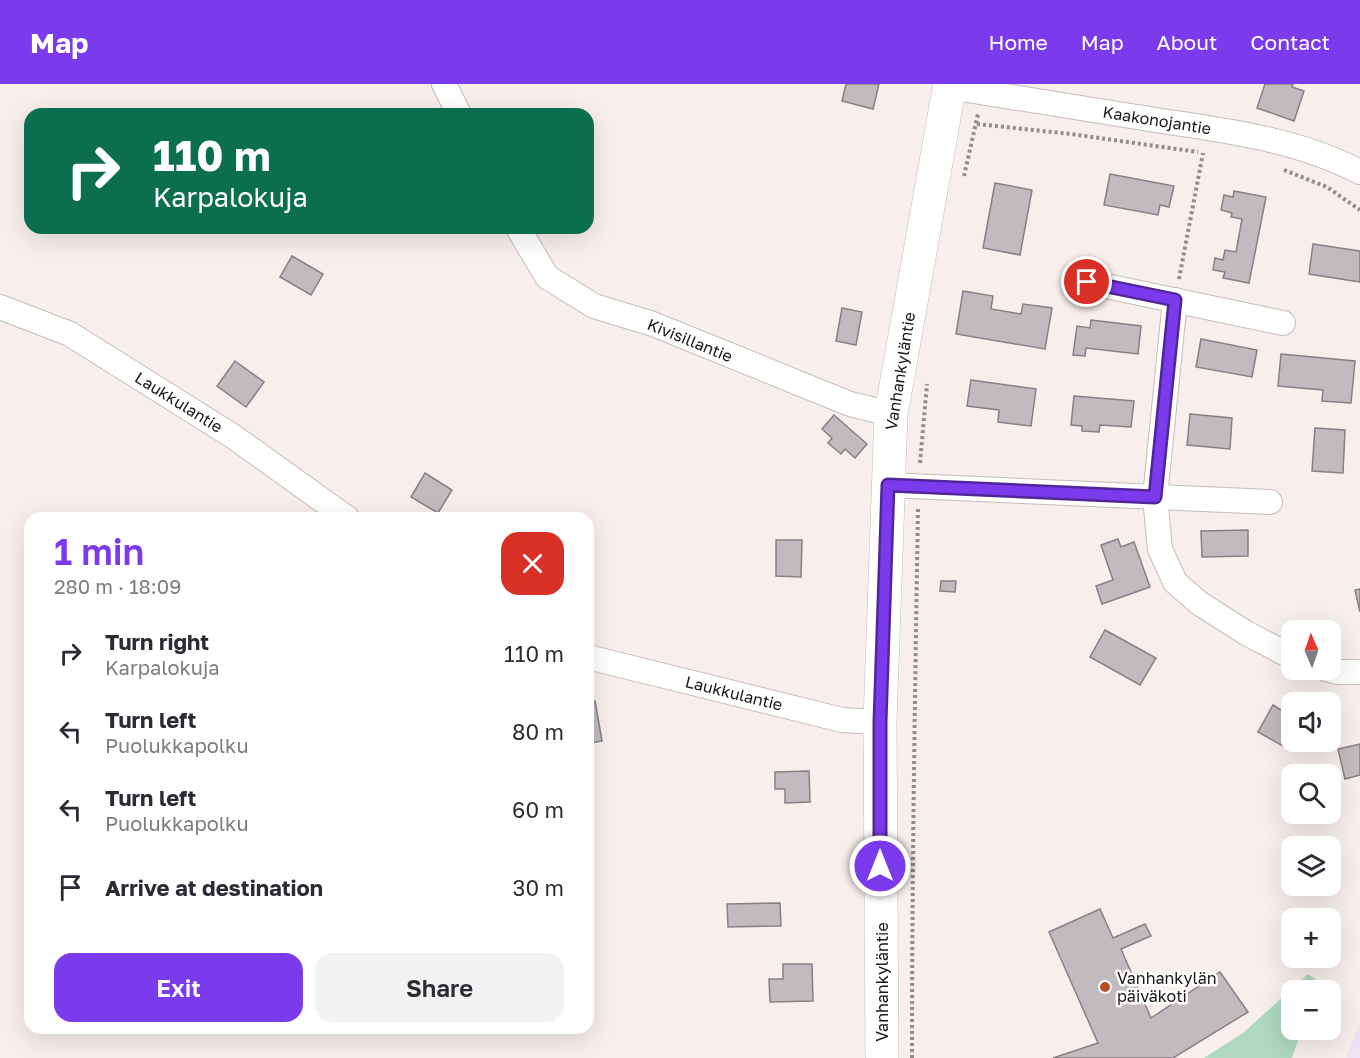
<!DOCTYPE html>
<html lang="en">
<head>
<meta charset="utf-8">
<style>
  :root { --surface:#fff; --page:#f2f2f3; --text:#2b2b33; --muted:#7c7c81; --accent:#7c3aed }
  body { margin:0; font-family:"Golos Text",sans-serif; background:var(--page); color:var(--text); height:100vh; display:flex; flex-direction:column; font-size:22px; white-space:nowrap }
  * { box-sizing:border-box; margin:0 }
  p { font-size:20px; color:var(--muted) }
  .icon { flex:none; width:33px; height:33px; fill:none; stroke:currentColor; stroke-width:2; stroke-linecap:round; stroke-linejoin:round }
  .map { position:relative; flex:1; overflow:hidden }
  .side { position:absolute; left:24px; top:428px; width:570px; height:522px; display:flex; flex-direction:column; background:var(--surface); border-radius:18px; box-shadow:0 6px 24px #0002 }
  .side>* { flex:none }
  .top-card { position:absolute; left:24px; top:24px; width:570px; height:126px; border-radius:18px; box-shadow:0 6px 24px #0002; background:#0b6e4f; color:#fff; overflow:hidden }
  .needle { width:39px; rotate:358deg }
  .controls { position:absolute; left:1281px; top:536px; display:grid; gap:12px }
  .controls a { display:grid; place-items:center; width:60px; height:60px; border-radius:12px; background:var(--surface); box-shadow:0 6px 24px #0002; font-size:30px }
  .pin { position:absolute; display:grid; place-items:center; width:51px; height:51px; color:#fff; margin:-26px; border:3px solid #fff; border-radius:50%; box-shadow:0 2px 6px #0007 }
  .me { position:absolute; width:66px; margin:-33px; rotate:0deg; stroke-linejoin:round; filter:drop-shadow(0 0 4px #0008) }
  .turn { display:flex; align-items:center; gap:21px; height:126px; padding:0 30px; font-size:27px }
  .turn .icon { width:78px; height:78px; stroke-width:2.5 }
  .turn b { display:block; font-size:42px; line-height:51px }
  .round { display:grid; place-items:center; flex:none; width:63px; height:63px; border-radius:18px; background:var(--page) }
  .summary { display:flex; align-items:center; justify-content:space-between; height:102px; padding:0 30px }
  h1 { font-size:36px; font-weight:600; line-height:45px; color:var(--accent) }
  .action { display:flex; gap:12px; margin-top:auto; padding:12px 30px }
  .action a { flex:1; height:69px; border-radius:18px; background:var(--accent); color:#fff; font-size:24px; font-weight:600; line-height:69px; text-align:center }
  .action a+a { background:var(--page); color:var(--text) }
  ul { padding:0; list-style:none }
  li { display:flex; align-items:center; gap:18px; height:78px; padding:0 30px }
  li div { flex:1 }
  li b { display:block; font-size:22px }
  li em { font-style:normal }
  header { display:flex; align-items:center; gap:36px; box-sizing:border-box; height:84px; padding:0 30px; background:var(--accent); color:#fff }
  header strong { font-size:28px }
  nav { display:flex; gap:33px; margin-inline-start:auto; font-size:21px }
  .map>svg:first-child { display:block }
  .education { fill:#f0e1f4 }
  .green { fill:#aed9c0 }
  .building { fill:#c1babf; stroke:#878085; stroke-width:1.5 }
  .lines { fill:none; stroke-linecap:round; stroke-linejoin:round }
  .street-casing { stroke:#c5bcb9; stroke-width:26 }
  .secondary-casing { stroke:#c5bcb9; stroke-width:34 }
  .path { stroke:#928c8a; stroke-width:4; stroke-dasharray:3 3; stroke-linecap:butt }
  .street { stroke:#fff; stroke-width:24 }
  .secondary { stroke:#fff; stroke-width:33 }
  .route-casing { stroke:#51269a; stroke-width:15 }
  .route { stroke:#7c3aed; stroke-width:10 }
  .poi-dot { fill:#b44f20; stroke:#fefefe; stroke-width:2 }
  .labels { text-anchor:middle; stroke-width:5; stroke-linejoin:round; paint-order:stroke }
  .street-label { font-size:16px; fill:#191615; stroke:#fefefe }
  .poi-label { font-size:16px; fill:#191615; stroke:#fefefe; text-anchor:start }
</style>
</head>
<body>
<header>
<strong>Map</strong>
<nav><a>Home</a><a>Map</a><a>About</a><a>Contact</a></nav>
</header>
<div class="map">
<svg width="1360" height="974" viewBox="0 0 1360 974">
  <rect width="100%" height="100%" fill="#f8eeeb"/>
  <path class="education" d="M1360,939V974H1346Z"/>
  <path class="green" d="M1308,890L1318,897L1315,906H1292V945H1302L1292,974H1204L1243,949Z"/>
  <g class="building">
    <path d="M846,0H879L873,25L842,17Z"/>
    <path d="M1265,0H1293L1292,3L1304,7L1294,37L1257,24Z"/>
    <path d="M1110,90L1174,102L1169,123L1160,121L1158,131L1104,121Z"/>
    <path d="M995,99L1032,106L1020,171L983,164Z"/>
    <path d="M1234,107L1266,113L1249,199L1223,194L1225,188L1213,186L1215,174L1223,176L1225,166L1236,168L1242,135L1231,133L1232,129L1221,126L1224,111L1233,113Z"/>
    <path d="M1313,160L1360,167V198L1309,190Z"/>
    <path d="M292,172L323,190L311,211L280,193Z"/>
    <path d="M963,207L993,212L991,225L1021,230L1023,220L1052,224L1045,265L956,250Z"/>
    <path d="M842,224L862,228L856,261L836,257Z"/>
    <path d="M1091,236L1141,242L1138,270L1086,264L1085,272L1073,271L1077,242L1090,244Z"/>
    <path d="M1201,255L1257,266L1252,293L1196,283Z"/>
    <path d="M1281,270L1355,277L1351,319L1322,317L1323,306L1278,302Z"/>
    <path d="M235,277L264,298L246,323L217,302Z"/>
    <path d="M971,296L1036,305L1031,342L998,338L999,326L967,322Z"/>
    <path d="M1074,312L1134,317L1131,343L1100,341L1099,348L1082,347V342L1071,341Z"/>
    <path d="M1190,330L1232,334L1230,365L1187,361Z"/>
    <path d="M834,331L867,360L855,374L845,365L841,370L828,359L832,354L822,345Z"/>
    <path d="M1315,344L1345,346L1343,389L1312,387Z"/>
    <path d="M425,389L452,406L438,429L411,413Z"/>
    <path d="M1248,446V472L1202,473L1201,447Z"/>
    <path d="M1118,455L1121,463L1134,458L1150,503L1102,520L1096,502L1113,496L1101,461Z"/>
    <path d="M776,456H802L801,493L776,492Z"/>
    <path d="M941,497H956L955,508L940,507Z"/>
    <path d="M1360,505V528L1355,506Z"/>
    <path d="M1105,546L1156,574L1140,601L1090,573Z"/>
    <path d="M595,617L602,657L590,659L593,676L588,677V618Z"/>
    <path d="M1273,621L1287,630L1292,622V657H1295L1290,666L1258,648Z"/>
    <path d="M1360,660V691L1345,695L1338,665Z"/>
    <path d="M809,687L810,718L785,719V705H775V688Z"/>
    <path d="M780,819L781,842L728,843L727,820Z"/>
    <path d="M1100,825L1113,854L1145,840L1151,852L1121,865L1151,934L1220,888L1248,928L1173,974H1053L1098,959L1049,848Z"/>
    <path d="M783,880H812L813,917L770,918L769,895H783Z"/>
  </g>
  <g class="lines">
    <g class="street-casing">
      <g id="street">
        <path d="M444,0L459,30"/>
        <path d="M949,3C1020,15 1091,26 1162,37C1229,47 1299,56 1360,88"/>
        <path d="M518,144L547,193L594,222L653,240L850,320L891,330"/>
        <path d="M1087,198L1283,239"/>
        <path d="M1175,216L1155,413L1160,465L1175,498L1199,519L1246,549L1292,573"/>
        <path d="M0,223L70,250L234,353L347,434"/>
        <path d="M888,401L1270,418"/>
        <path d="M588,573L842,636L880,638"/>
        <path d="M1326,585L1337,588H1360"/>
      </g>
    </g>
    <g class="secondary-casing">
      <path id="secondary" d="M882,974L880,638L891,330L950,0"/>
    </g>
    <g class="path">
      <path d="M977,40L1071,50L1198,68"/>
      <path d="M1284,86L1327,103L1360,126"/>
      <path d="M964,92L978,30"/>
      <path d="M1179,195L1203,69"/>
      <path d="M920,379L927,300"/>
      <path d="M912,974C912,790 915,607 918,423"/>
    </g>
    <use href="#street" class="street"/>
    <use href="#secondary" class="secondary"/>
  </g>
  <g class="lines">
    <g class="route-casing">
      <path id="route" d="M880,782V638L888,401L1155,413L1175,216L1087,198"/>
    </g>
    <use href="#route" class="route"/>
  </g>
  <circle class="poi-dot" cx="1105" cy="903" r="6"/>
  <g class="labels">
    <g class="street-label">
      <text transform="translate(1157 36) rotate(9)" y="6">Kaakonojantie</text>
      <text transform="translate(690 256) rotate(22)" y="6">Kivisillantie</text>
      <text transform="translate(900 287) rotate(-81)" y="6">Vanhankyläntie</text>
      <text transform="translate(179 318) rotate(32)" y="6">Laukkulantie</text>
      <text transform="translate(734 609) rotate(14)" y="6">Laukkulantie</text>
      <text transform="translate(882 898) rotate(-90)" y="6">Vanhankyläntie</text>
    </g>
    <g class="poi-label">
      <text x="1117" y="900">Vanhankylän<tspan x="1117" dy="18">päiväkoti</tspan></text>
    </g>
  </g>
</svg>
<div class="controls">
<a><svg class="needle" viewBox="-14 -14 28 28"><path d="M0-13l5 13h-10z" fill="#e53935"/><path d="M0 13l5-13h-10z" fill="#7c7c81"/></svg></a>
<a><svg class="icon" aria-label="sound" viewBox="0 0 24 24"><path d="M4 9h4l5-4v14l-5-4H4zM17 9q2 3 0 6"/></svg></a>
<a><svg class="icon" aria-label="search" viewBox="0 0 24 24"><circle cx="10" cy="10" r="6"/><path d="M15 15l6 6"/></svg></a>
<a><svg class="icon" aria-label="layers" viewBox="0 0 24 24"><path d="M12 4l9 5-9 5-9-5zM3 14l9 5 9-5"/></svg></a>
<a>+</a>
<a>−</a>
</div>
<div class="pin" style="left:1087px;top:198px;background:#d93025"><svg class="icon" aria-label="arrive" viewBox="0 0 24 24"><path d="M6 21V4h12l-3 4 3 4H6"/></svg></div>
<svg class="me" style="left:880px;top:782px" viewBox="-20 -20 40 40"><circle r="17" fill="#7c3aed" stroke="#fff" stroke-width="3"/><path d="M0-11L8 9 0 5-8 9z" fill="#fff"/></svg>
<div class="top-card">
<div class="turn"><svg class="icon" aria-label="right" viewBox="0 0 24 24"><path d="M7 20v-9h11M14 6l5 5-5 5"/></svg><div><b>110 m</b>Karpalokuja</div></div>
</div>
<section class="side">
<div class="summary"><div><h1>1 min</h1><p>280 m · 18:09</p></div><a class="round" style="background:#d93025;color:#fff"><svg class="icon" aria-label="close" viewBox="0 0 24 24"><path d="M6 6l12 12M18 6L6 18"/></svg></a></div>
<ul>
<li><svg class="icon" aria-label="right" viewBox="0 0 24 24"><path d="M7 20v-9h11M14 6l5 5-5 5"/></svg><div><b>Turn right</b><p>Karpalokuja</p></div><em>110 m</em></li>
<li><svg class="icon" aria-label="left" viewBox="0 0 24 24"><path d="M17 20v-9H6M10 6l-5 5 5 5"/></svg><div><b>Turn left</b><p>Puolukkapolku</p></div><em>80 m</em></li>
<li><svg class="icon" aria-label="left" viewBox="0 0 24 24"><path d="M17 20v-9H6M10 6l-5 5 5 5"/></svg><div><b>Turn left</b><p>Puolukkapolku</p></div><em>60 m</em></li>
<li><svg class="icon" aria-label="arrive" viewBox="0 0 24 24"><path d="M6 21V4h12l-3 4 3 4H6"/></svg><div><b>Arrive at destination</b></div><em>30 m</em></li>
</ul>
<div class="action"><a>Exit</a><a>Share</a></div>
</section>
</div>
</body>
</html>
